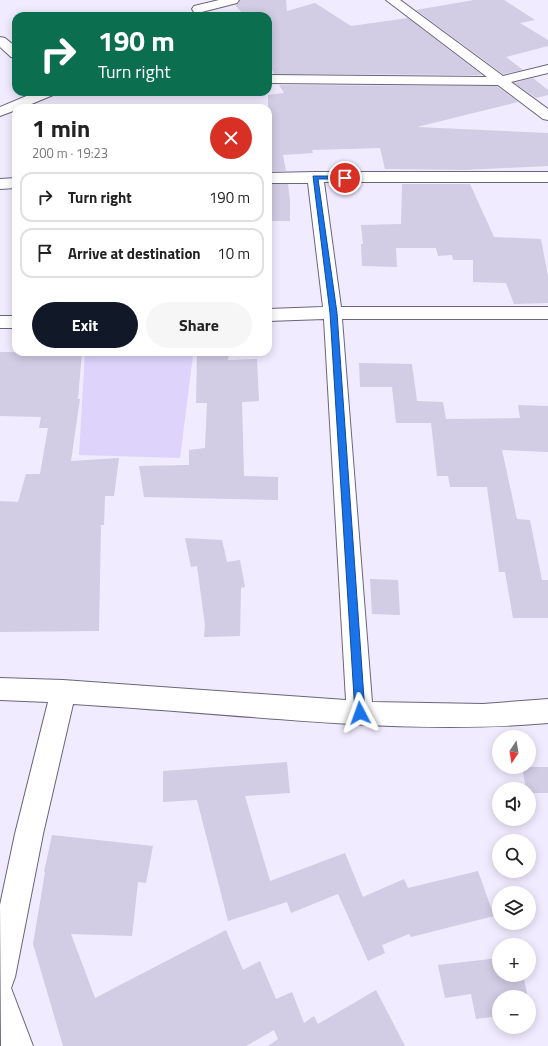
<!DOCTYPE html>
<html lang="en">
<head>
<meta charset="utf-8">
<style>
  :root { --surface:#fff; --page:#f6f6f6; --text:#222; --muted:#767676; --line:#e0e0e0; --accent:#111827 }
  body { margin:0; font-family:"Titillium Web",sans-serif; background:var(--page); color:var(--text); height:100vh; display:flex; flex-direction:column; font-size:15px; white-space:nowrap }
  * { box-sizing:border-box; margin:0 }
  p { font-size:13px; color:var(--muted) }
  .icon { flex:none; width:22px; height:22px; fill:none; stroke:currentColor; stroke-width:2; stroke-linecap:round; stroke-linejoin:round }
  .map { position:relative; flex:1; overflow:hidden }
  .panel { position:absolute; left:12px; top:104px; width:260px; height:252px; display:flex; flex-direction:column; background:var(--surface); border-radius:12px; box-shadow:0 2px 10px #0003 }
  .panel>* { flex:none }
  .top-card { position:absolute; left:12px; top:12px; width:260px; height:84px; border-radius:12px; box-shadow:0 2px 10px #0003; background:#0b6e4f; color:#fff; overflow:hidden }
  .needle { width:26px; rotate:192deg }
  .tools { position:absolute; left:492px; top:730px; display:grid; gap:8px }
  .tools a { display:grid; place-items:center; width:44px; height:44px; border-radius:50%; background:var(--surface); box-shadow:0 2px 10px #0003; font-size:20px }
  .pin { position:absolute; display:grid; place-items:center; width:34px; height:34px; color:#fff; margin:-17px; border:2px solid #fff; border-radius:50%; box-shadow:0 1px 4px #0007 }
  .me { position:absolute; width:44px; margin:-22px; rotate:356deg; stroke-linejoin:round; filter:drop-shadow(0 0 3px #0008) }
  .turn { display:flex; align-items:center; gap:14px; height:84px; padding:0 20px; font-size:18px }
  .turn .icon { width:52px; height:52px; stroke-width:2.5 }
  .turn b { display:block; font-size:28px; line-height:34px }
  .round { display:grid; place-items:center; flex:none; width:42px; height:42px; border-radius:21px; background:var(--page) }
  .head { display:flex; align-items:center; justify-content:space-between; height:68px; padding:0 20px }
  h1 { font-size:24px; font-weight:700; line-height:30px }
  .action { display:flex; gap:8px; margin-top:auto; padding:8px 20px }
  .action a { flex:1; height:46px; border-radius:24px; background:var(--accent); color:#fff; font-size:16px; font-weight:700; line-height:46px; text-align:center }
  .action a+a { background:var(--page); color:var(--text) }
  ul { padding:0; list-style:none }
  li { display:flex; align-items:center; gap:12px; height:50px; margin:0 8px 6px; padding:0 12px; border:2px solid var(--line); border-radius:12px }
  li div { flex:1 }
  li b { display:block; font-size:15px }
  li em { font-style:normal }
  .map>svg:first-child { display:block }
  .green { fill:#ddd3fb }
  .building { fill:#d2cce4 }
  .lines { fill:none; stroke-linecap:round; stroke-linejoin:round }
  .minor-casing { stroke:#6a657a; stroke-width:2 }
  .minor { fill:#fff; fill-rule:evenodd }
  .route { fill:#1a73e8; stroke:#114b97 }
</style>
</head>
<body>
<div class="map">
<svg width="548" height="1046" viewBox="0 0 548 1046">
  <rect width="100%" height="100%" fill="#f0ebfe"/>
  <path class="green" d="M85,352H140V354L193,355L180,458L79,455Z"/>
  <g class="building">
    <path d="M240,0H286L287,11L315,3L351,26L408,18L482,75L274,74L268,60V16H245L235,5L238,4Z"/>
    <path d="M474,0H504L535,20L520,23L548,40V46L506,57L523,70L503,74L416,10Z"/>
    <path d="M533,78L548,90V95L536,98L514,83Z"/>
    <path d="M279,85L497,86L518,102L417,127L548,133V166L464,170L385,169L380,148L312,150L313,153L283,155L286,171L268,172V95L284,93Z"/>
    <path d="M268,184H288L290,201V221H268Z"/>
    <path d="M402,184H470L494,237L541,239L548,276V303L514,304L506,283L473,282V260H453L452,255L438,256L436,248H396L397,267L362,266L361,244H363L361,225L401,224Z"/>
    <path d="M0,352H82L78,399H80L71,461L119,458L114,496H105L104,525H101L99,631L0,632V501L18,502L26,474H40L48,428H39L41,417L0,416Z"/>
    <path d="M197,353H229L228,360L257,359L259,401L242,402L244,476L278,477V500L144,497L139,466L189,465V450L205,448L207,403H196Z"/>
    <path d="M359,363L412,364L417,401L443,402L446,419L520,418L518,405L548,406V452L502,450L517,519L530,520L542,580H548V618H513L505,572H499L487,487H450L448,476H437L431,423H396L392,387H360Z"/>
    <path d="M185,538L222,540L227,562L240,560L245,587L241,588L240,636L204,637L205,625L197,566L191,567Z"/>
    <path d="M370,579L398,580L400,615L372,614Z"/>
    <path d="M287,762L290,793L245,796L270,881L345,853L363,897L404,879L408,888L478,871L494,916L411,937L409,934L382,945L385,953L368,961L338,894L291,913L287,902L228,921L197,800L163,802V771Z"/>
    <path d="M522,767H548V793H529V789H526Z"/>
    <path d="M52,835L153,846L146,883L138,882L132,936L71,934L95,998L226,930L243,970L260,961L276,999L292,992L304,1023L314,1016L318,1024L376,990L405,1046H268L278,1039L274,1030L246,1046H63L33,944L45,872H44Z"/>
    <path d="M499,958V975H523L528,997H499V1016L476,1019L471,994L445,998L438,965Z"/>
  </g>
  <g class="lines">
    <g class="minor-casing">
      <g id="minor">
        <path d="M219,0H239L237,3L198,13L194,12L192,9L194,6Z"/>
        <path d="M386,0H400L503,76L548,65V73L511,82L548,109V120L543,119L498,85L268,83V75L487,77Z"/>
        <path d="M0,37L5,38L16,47V58L11,57L0,47Z"/>
        <path d="M36,92H55L53,95L22,108H16V110L0,116V107Z"/>
        <path d="M315,172H548V182H324L341,307H548V319H342L372,702L483,704L548,699V723C458,731 368,726 278,719C210,714 141,708 73,704L43,834L15,977L11,988L33,1046H1L0,905L15,834L48,702L0,700V678L63,680L346,700L324,319L268,321V309L323,307L308,183H268V173Z"/>
        <path d="M16,178V188L0,189V179Z"/>
        <rect x="0" y="316" width="16" height="12"/>
      </g>
    </g>
    <use href="#minor" class="minor"/>
  </g>
  <path class="route" d="M313,176H345L348,178L345,179H318L337,313L365,713L364,717L360,718L356,717L355,713L330,313Z"/>
</svg>
<div class="tools">
<a><svg class="needle" viewBox="-14 -14 28 28"><path d="M0-13l5 13h-10z" fill="#e53935"/><path d="M0 13l5-13h-10z" fill="#767676"/></svg></a>
<a><svg class="icon" aria-label="sound" viewBox="0 0 24 24"><path d="M4 9h4l5-4v14l-5-4H4zM17 9q2 3 0 6"/></svg></a>
<a><svg class="icon" aria-label="search" viewBox="0 0 24 24"><circle cx="10" cy="10" r="6"/><path d="M15 15l6 6"/></svg></a>
<a><svg class="icon" aria-label="layers" viewBox="0 0 24 24"><path d="M12 4l9 5-9 5-9-5zM3 14l9 5 9-5"/></svg></a>
<a>+</a>
<a>−</a>
</div>
<div class="pin" style="left:345px;top:178px;background:#d93025"><svg class="icon" aria-label="arrive" viewBox="0 0 24 24"><path d="M6 21V4h12l-3 4 3 4H6"/></svg></div>
<svg class="me" style="left:360px;top:713px" viewBox="-20 -20 40 40"><path d="M0-17L14 15 0 8-14 15z" fill="#1a73e8" stroke="#fff" stroke-width="4"/></svg>
<div class="top-card">
<div class="turn"><svg class="icon" aria-label="right" viewBox="0 0 24 24"><path d="M7 20v-9h11M14 6l5 5-5 5"/></svg><div><b>190 m</b>Turn right</div></div>
</div>
<section class="panel">
<div class="head"><div><h1>1 min</h1><p>200 m · 19:23</p></div><a class="round" style="background:#d93025;color:#fff"><svg class="icon" aria-label="close" viewBox="0 0 24 24"><path d="M6 6l12 12M18 6L6 18"/></svg></a></div>
<ul>
<li><svg class="icon" aria-label="right" viewBox="0 0 24 24"><path d="M7 20v-9h11M14 6l5 5-5 5"/></svg><div><b>Turn right</b></div><em>190 m</em></li>
<li><svg class="icon" aria-label="arrive" viewBox="0 0 24 24"><path d="M6 21V4h12l-3 4 3 4H6"/></svg><div><b>Arrive at destination</b></div><em>10 m</em></li>
</ul>
<div class="action"><a>Exit</a><a>Share</a></div>
</section>
</div>
</body>
</html>
